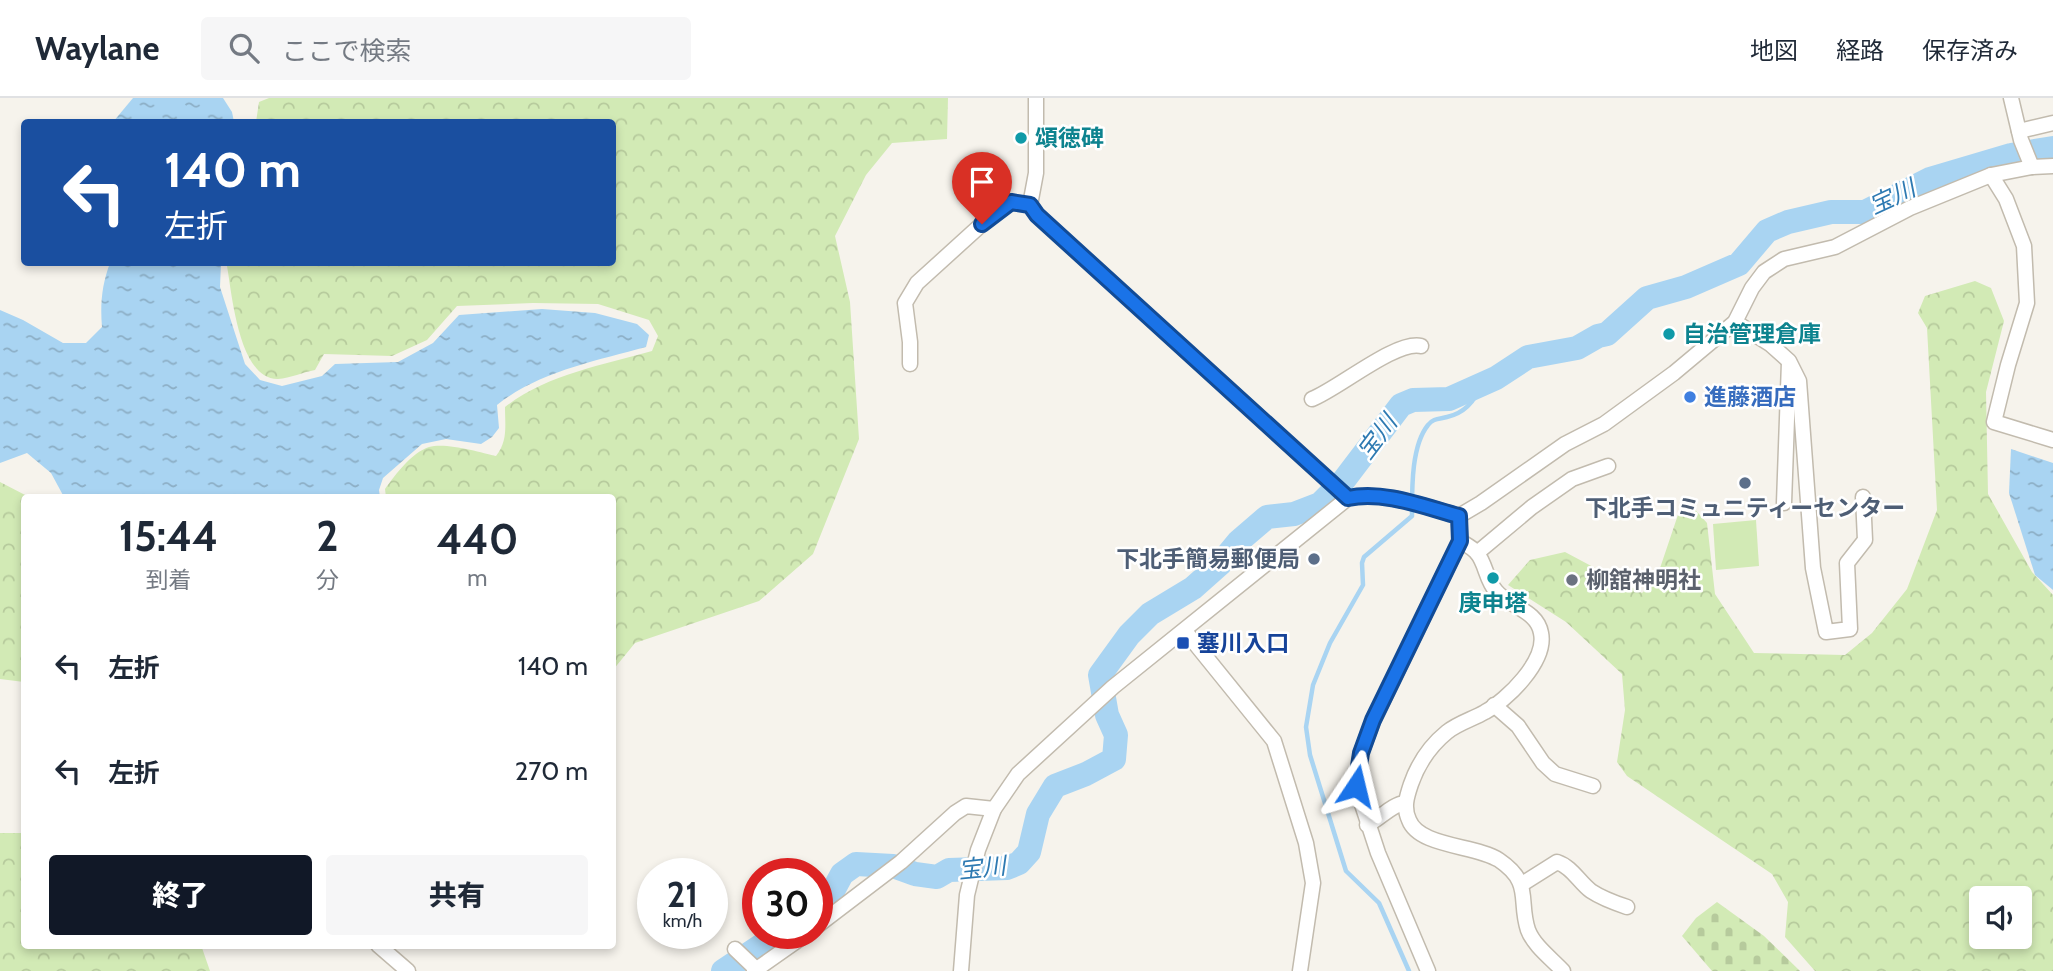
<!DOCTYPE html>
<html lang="ja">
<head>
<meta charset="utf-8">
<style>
  :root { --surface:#fff; --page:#f6f6f7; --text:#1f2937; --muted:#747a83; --line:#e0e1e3; --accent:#111827 }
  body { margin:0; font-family:Cabin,"Noto Sans JP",sans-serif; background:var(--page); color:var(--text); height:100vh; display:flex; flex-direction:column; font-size:26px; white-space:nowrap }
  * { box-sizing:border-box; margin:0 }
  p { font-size:23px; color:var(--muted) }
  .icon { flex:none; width:38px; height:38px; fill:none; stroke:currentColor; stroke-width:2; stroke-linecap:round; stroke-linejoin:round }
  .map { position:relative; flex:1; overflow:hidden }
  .details { position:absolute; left:21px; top:396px; width:595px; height:455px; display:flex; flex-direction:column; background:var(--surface); border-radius:7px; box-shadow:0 4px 10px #0003 }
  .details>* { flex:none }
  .guide { position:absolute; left:21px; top:21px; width:595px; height:147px; border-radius:7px; box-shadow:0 4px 10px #0003; background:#1a4fa0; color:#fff; overflow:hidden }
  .fabs { position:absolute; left:1969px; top:788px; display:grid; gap:14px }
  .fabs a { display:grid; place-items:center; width:63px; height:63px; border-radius:7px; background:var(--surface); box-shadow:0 4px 10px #0003; font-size:35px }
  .speed { position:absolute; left:637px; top:760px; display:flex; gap:14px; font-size:35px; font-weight:700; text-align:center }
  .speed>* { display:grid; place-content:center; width:91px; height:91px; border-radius:50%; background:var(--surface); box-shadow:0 4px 10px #0003; line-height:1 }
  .speed small { font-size:18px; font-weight:400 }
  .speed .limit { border:10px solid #d22; background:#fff; color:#111 }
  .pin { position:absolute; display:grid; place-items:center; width:60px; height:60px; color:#fff; margin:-72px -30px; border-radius:50% 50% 50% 0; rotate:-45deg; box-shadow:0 0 7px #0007 }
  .pin .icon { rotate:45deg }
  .me { position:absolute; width:77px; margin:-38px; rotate:10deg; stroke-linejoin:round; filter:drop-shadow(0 0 5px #0008) }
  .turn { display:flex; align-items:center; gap:24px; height:147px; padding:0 28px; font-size:32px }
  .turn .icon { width:91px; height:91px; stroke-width:2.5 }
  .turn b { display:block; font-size:49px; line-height:60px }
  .eta { display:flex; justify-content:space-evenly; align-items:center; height:119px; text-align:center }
  .eta b { font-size:42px; font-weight:800; line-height:49px }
  .primary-button { display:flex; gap:14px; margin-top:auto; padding:14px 28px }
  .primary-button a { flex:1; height:80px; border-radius:7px; background:var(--accent); color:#fff; font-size:28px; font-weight:800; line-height:80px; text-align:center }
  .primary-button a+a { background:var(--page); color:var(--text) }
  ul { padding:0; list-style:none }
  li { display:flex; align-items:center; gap:21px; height:105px; padding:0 28px }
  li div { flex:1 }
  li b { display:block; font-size:26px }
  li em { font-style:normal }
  header { display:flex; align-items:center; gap:42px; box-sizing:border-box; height:98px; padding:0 35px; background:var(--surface); border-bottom:2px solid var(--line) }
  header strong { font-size:33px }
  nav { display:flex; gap:38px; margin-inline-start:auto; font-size:24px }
  .search { width:490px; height:63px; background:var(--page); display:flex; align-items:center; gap:18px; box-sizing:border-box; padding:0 24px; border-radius:7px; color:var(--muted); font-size:26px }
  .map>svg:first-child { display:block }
  .forest { fill:url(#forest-crowns); fill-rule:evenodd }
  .cemetery { fill:url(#cemetery-stones) }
  .garden { fill:#d2eab5 }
  .water { fill:url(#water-ripples) }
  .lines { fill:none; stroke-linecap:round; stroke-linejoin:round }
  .stream { stroke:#a9d4f2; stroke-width:4.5 }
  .river { stroke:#a9d4f2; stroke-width:24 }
  .minor-casing { stroke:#c2bbae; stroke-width:17 }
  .minor { stroke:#fff; stroke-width:14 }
  .route-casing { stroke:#114b97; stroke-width:18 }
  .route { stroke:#1a73e8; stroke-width:12 }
  .culture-dot { fill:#0f9aa8; stroke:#fff; stroke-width:2.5 }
  .shop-dot { fill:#3f7fe0; stroke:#fff; stroke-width:2.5 }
  .service-dot { fill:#5c6f8a; stroke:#fff; stroke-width:2.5 }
  .worship-dot { fill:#6b7280; stroke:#fff; stroke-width:2.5 }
  .transit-dot { fill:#1a4fb4; stroke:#fff; stroke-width:2.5 }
  .labels { text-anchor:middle; stroke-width:5; stroke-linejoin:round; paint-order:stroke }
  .culture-label { font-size:23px; font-weight:bold; fill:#0d838f; stroke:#fff; text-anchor:start }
  .shop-label { font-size:23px; font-weight:bold; fill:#366cbe; stroke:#fff; text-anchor:start }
  .service-label { font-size:23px; font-weight:bold; fill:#4e5e75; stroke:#fff }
  .worship-label { font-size:23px; font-weight:bold; fill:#5b616d; stroke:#fff; text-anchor:start }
  .transit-label { font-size:23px; font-weight:bold; fill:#164399; stroke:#fff; text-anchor:start }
  .water-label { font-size:24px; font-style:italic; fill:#2e7ab2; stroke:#fff }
</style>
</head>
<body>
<header>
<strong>Waylane</strong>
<div class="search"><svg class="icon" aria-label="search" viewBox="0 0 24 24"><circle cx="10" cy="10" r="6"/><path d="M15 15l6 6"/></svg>ここで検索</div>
<nav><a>地図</a><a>経路</a><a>保存済み</a></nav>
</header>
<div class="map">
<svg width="2053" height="873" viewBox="0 0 2053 873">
  <defs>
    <pattern id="forest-crowns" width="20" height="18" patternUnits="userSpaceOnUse" patternTransform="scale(1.75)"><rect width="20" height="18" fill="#d2eab5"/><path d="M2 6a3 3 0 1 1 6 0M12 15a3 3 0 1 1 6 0" fill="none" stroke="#b6ca9c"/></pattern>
    <pattern id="cemetery-stones" width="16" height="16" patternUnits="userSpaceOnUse" patternTransform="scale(1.75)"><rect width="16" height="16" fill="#d2eab5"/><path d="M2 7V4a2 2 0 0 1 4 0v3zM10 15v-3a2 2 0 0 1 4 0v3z" fill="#b6ca9c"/></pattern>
    <pattern id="water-ripples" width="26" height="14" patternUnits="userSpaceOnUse" patternTransform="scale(1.75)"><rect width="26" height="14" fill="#a9d4f2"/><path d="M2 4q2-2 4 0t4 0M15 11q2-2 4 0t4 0" fill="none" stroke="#8caec5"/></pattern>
  </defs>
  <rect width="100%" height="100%" fill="#f6f3ec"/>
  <g class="forest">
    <path d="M269,0H948L947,41L892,45L866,77L835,138L850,204L859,341L813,456L759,503L635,545L613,572L612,399H386L385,391C396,376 411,355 429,349C445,344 480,354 496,358C508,343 505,328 505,309C546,277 602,267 652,253L658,238L649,222L598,206L533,205L457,208L427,242L392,258L324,256L315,272C304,274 290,280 278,281C239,282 232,196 227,168L228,165L612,164V24H256L259,4Z"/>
    <path d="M1975,183L1991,190L2004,223L1986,294L1988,396L2032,474L2053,497V873H1815L1785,839L1788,804L1772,776L1627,678L1617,664L1625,612L1622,576L1566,524L1508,487L1530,462L1565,454L1642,495L1656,482L1684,399L1707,425L1715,496L1754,555L1845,557L1872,535L1907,491L1937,412L1927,230L1918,215L1925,198ZM1981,800H2020V838H1981Z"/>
    <path d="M0,384L29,399H24V584L0,581Z"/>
    <path d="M0,735H24V847H84L87,849L90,847H201L210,873H0Z"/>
  </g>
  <path class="cemetery" d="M1717,804L1764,838L1800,873H1712L1682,838L1696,820Z"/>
  <path class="garden" d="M1756,422L1759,468L1716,472L1713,426Z"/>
  <g class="water">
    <path d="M133,0H223L232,14L234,24H113Z"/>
    <path d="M110,165H221L220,189L245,266L260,282L282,288L322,278L335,266L398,264L433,245L459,217L542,211L595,215L637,226L649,237L646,249C595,263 538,274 497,307L499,330L492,339L481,346L446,341L422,346L383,380L379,392L380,399H64L51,375L27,355L0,365V212L23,222L63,245H86L102,229C100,206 102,186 110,165Z"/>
    <path d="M2011,351L2053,365V492L2035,477L2009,395Z"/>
  </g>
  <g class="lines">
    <path class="stream" d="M1409,873L1379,805L1346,773L1310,657L1306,629L1313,587L1330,545L1363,487L1362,465L1364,459L1412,418C1412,392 1411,348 1428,327C1433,320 1440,321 1447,319C1465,315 1475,303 1481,287"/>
    <g class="river">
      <path d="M817,811L827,804L842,776L856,766L893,768L915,776L937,779L949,772L1007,770L1019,765L1029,754L1038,716L1055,688L1086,676L1114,661L1116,637L1107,617L1100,577L1129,537L1150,516L1193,490L1220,466L1239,443L1267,419L1294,416L1320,406L1344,382L1401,307L1413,302L1449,301L1496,280L1528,259L1577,250L1598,238L1607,236L1647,200L1686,189L1739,166L1767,133L1788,124L1831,114H1865L1930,81L2011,57L2053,50"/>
      <path d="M723,873L780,835"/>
    </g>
    <g class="minor-casing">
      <g id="minor">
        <path d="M2011,0L2021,42L2032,69"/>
        <path d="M2019,33L2053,25"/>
        <path d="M1991,77L2006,101L2024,148L2027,205L2008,267L1994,324L2053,342"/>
        <path d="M1030,107L1036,75V0"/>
        <path d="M1735,224L1770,246L1789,263L1799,283L1813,470L1826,534L1850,531L1847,465L1865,442L1863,399"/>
        <path d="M910,266V244L905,205L917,185L982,126L1011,104L1030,107L1037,117L1348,400"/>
        <path d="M1312,301C1338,291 1396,242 1421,248"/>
        <path d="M1784,405L1789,264"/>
        <path d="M1459,418L1460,443C1465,446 1473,450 1477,455C1486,466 1486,482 1496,493C1509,509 1537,512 1541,535C1547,563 1507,602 1485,614C1473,621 1458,625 1447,634C1431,647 1418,666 1411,686C1407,698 1403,709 1409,722C1419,749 1476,747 1499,762C1533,785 1518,802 1528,832C1534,848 1552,861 1563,873"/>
        <path d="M1477,455L1532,409L1572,381L1608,368"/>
        <path d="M1185,533L1274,643L1306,745L1313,785L1300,873"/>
        <path d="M1494,607L1518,628L1543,665L1555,676L1593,688"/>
        <path d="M1367,727C1380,721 1392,706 1405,705"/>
        <path d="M1522,786L1557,764C1572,769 1579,784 1591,793C1603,801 1615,805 1627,809"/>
        <path d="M817,828L901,764L955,715L966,708L994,711"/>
        <path d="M378,847L408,873"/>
        <path d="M735,851L756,871"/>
        <path d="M754,873L808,835"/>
        <path d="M961,873L967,797L978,752L994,711L1018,676L1113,589L1348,400C1383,392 1425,409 1459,418L1481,405L1565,346L1604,326L1674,275L1735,224L1752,190L1764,174L1784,161L1835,149L1910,110L1991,77L2032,69L2053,68"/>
        <path d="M1428,873L1378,755L1356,688L1361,655L1373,623L1460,443"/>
      </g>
    </g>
    <use href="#minor" class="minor"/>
  </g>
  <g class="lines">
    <g class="route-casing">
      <path id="route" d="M982,126L1011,104L1030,107L1037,117L1348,400C1383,392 1425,409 1459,418L1460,443L1373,622L1361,655L1356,688"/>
    </g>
    <use href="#route" class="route"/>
  </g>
  <g class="culture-dot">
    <circle cx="1021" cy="40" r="7"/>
    <circle cx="1669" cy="236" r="7"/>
    <circle cx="1493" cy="480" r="7"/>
  </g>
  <circle class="shop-dot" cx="1690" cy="299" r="7"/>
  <g class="service-dot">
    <circle cx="1745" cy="385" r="7"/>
    <circle cx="1314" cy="461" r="7"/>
  </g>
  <circle class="worship-dot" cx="1572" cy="482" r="7"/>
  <rect class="transit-dot" x="1176" y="538" width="14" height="14" rx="3.5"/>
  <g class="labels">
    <g class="culture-label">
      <text x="1035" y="48">頌徳碑</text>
      <text x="1683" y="244">自治管理倉庫</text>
      <text x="1493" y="513" text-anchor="middle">庚申塔</text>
    </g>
    <g class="shop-label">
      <text x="1704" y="307">進藤酒店</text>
    </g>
    <g class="service-label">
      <text x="1745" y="418">下北手コミュニティーセンター</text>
      <text x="1300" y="469" text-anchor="end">下北手簡易郵便局</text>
    </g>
    <g class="worship-label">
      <text x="1586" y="490">柳舘神明社</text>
    </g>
    <g class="transit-label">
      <text x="1197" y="553">塞川入口</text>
    </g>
    <g class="water-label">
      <text transform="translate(1892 99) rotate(-25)" y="8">宝川</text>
      <text transform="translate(1377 339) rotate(-53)" y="8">宝川</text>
      <text transform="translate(982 770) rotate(-6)" y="8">宝川</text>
    </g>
  </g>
</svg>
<div class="fabs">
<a><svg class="icon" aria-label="sound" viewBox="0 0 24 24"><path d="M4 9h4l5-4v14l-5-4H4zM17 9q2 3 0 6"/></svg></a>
</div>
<div class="speed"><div>21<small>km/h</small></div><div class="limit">30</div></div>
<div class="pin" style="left:982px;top:126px;background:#d93025"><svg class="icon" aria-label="arrive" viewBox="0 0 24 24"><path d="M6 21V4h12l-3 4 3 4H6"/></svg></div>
<svg class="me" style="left:1356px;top:688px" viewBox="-20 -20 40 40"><path d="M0-17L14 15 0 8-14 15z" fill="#1a73e8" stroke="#fff" stroke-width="4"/></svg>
<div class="guide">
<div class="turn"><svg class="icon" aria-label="left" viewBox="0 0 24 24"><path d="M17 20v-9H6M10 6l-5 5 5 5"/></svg><div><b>140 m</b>左折</div></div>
</div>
<section class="details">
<div class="eta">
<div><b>15:44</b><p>到着</p></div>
<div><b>2</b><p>分</p></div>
<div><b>440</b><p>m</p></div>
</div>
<ul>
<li><svg class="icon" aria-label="left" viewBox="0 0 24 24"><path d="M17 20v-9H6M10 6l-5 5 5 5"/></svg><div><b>左折</b></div><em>140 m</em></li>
<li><svg class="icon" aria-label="left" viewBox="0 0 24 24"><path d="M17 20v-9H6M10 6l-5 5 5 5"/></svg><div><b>左折</b></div><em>270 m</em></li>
</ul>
<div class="primary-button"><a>終了</a><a>共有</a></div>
</section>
</div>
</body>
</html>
